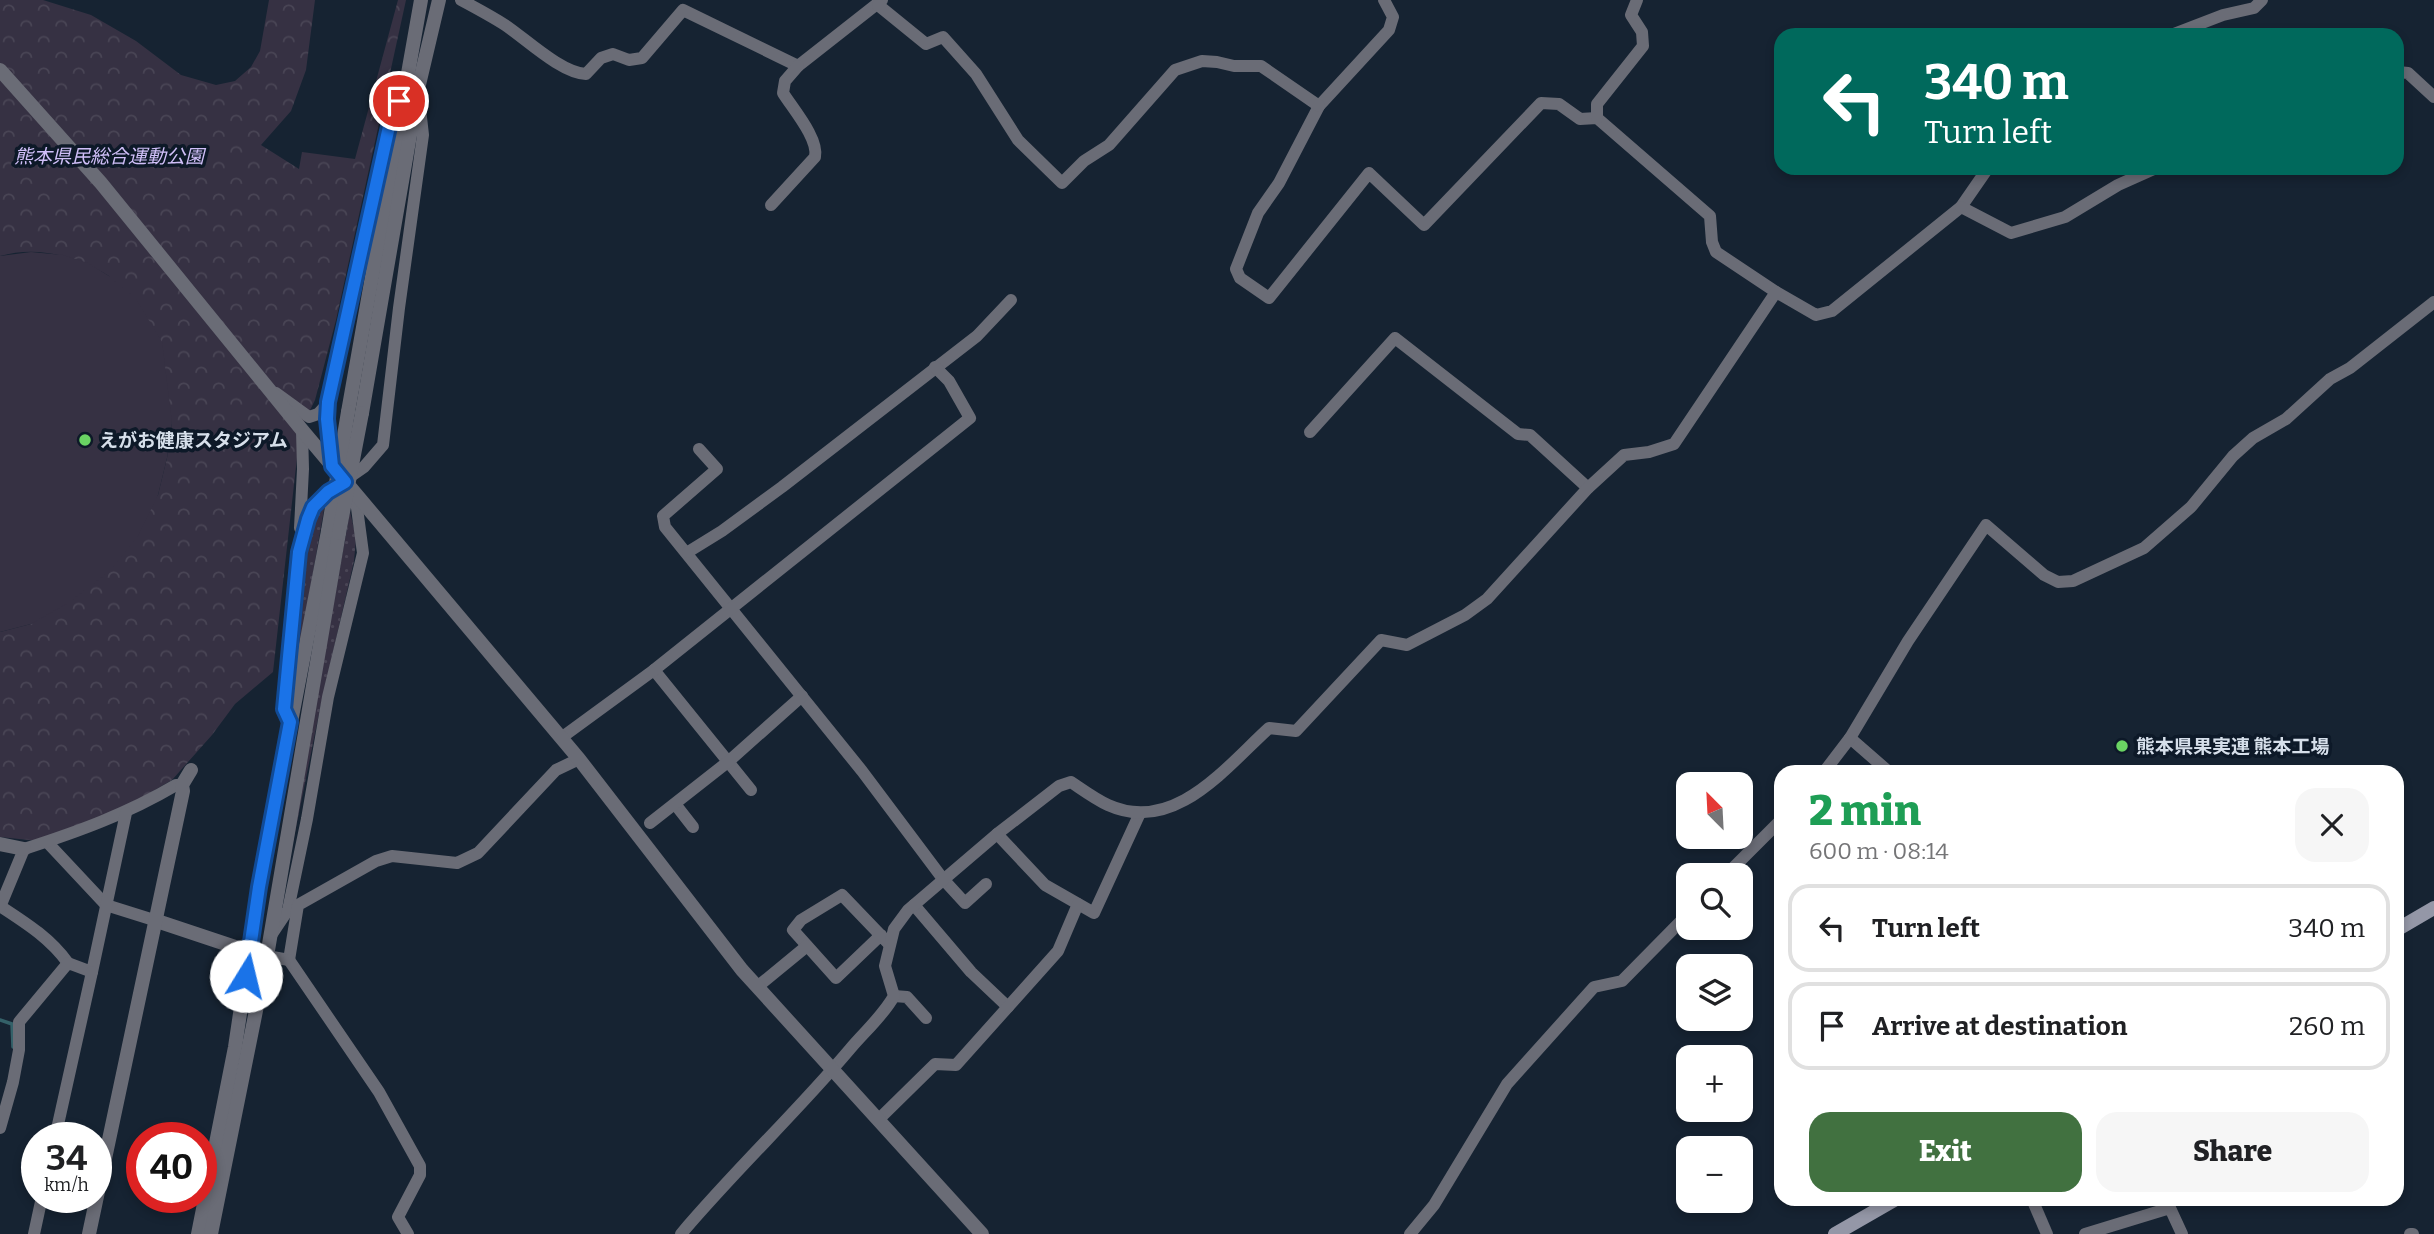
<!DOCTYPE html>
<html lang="en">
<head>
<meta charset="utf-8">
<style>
  :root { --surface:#fff; --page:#f6f6f6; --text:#202124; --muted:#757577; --line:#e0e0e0; --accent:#417140 }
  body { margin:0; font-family:Bitter,"Noto Sans JP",serif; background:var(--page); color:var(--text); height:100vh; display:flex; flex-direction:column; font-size:26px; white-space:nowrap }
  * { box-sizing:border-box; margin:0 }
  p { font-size:23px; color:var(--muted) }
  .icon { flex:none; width:38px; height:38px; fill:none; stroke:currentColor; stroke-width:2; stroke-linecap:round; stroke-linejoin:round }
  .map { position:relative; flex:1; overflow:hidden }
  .panel { position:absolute; left:1774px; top:765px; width:630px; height:441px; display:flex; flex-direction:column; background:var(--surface); border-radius:21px; box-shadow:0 4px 10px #0003 }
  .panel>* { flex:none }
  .guide { position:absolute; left:1774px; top:28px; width:630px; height:147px; border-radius:21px; box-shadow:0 4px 10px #0003; background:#00695c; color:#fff; overflow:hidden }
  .needle { width:46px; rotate:336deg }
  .fabs { position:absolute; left:1676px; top:772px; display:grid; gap:14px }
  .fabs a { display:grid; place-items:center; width:77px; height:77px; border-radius:14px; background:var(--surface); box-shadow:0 4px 10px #0003; font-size:35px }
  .speed { position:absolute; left:21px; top:1122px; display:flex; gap:14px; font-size:35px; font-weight:700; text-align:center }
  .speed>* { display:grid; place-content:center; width:91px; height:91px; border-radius:50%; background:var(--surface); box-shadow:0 4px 10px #0003; line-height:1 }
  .speed small { font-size:18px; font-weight:400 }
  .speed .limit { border:10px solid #d22; background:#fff; color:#111 }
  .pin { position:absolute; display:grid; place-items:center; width:60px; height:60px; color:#fff; margin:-30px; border:4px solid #fff; border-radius:50%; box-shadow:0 2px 7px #0007 }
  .me { position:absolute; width:77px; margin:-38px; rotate:9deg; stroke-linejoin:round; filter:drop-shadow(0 0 5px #0008) }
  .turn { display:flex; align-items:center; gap:24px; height:147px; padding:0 35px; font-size:32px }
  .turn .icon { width:91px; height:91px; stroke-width:2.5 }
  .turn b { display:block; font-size:49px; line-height:60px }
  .round { display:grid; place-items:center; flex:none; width:74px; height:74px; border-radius:21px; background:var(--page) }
  .head { display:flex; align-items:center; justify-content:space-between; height:119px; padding:0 35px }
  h1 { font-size:42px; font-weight:800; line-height:52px; color:#1e9e55 }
  .primary-button { display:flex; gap:14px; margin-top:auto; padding:14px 35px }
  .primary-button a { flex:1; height:80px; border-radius:21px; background:var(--accent); color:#fff; font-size:28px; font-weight:800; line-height:80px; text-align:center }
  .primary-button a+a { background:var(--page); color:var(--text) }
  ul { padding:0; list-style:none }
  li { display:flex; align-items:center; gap:21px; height:88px; margin:0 14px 10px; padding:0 21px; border:4px solid var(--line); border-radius:21px }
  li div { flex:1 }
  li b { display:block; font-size:26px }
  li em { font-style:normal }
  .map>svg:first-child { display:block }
  .grass { fill:url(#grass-dots) }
  .park { fill:url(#park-crowns) }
  .garden { fill:#363143 }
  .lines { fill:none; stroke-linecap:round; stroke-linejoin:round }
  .stream { stroke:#346169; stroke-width:3.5 }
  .minor { stroke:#6a6c76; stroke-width:12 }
  .tertiary { stroke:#6a6c76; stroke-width:14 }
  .secondary { stroke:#9497a7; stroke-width:14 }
  .tertiary-bridge { stroke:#6a6c76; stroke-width:14 }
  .route-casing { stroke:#114b97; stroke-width:18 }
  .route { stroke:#1a73e8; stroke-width:12 }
  .poi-dot { fill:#6ad363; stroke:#0d1928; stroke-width:2.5 }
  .labels { text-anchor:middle; stroke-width:7; stroke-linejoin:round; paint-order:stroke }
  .park-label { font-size:19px; font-style:italic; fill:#d0bff8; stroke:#0d1928 }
  .poi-label { font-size:19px; font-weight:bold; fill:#d6dfea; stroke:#0d1928; text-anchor:start }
</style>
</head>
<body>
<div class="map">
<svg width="2434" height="1234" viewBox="0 0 2434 1234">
  <defs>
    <pattern id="grass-dots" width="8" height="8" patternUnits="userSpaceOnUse" patternTransform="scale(1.75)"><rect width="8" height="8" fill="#363143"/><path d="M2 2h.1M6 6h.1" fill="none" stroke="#494555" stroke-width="1.8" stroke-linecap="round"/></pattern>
    <pattern id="park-crowns" width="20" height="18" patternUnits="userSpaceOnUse" patternTransform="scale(1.75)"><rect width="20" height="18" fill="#363143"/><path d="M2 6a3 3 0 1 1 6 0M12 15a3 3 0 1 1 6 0" fill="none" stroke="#494555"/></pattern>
  </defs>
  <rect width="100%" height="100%" fill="#162332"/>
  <g class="grass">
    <path d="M326,498L291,699L297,622L311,523L314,512Z"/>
    <path d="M350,511L356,539L354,561L321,704L279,911Z"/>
  </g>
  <path class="park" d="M0,0H43L91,15L136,41L181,75L216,85L235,81L251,67L260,51L269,0H315L306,70L291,111L261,145L299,169L302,152L355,159L398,0H406L336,320L315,400L300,431L273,672L235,704L212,735L172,780L124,808L38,841L0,837V632L31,624L158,495L167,458L172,423L109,276C77,256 37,245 0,256Z"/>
  <path class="garden" d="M31,252L63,255L88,263L109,276L136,299L162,342L172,423L167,458L158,495L138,536L110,571L68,603L31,624L0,632V256Z"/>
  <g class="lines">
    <path class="stream" d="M0,1020L12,1024L13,1047"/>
    <g class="minor">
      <path d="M461,0C476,8 491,16 505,25C526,39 561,73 586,74L601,58L613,54L629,60L642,58L683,10L798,66L882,0"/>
      <path d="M1384,0L1393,17L1389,30L1319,106L1279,183L1258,213L1236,269L1240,278L1269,298L1369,173L1424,225L1541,103L1559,104L1580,119L1597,118L1710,216L1712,242L1716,252L1776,292L1816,315L1832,311L1961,207L1988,168"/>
      <path d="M878,5L926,44L943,37L976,74L1018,140L1062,183L1084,161L1109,145L1175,70L1202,61L1217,62L1234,66H1261L1319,106"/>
      <path d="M2171,35L2223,15L2254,8L2262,0"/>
      <path d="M2398,72L2408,73L2434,97"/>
      <path d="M1597,118V104L1643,46L1642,32L1631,15L1637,0"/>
      <path d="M771,205L815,157C819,139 793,109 783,93L785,81L798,66"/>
      <path d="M1961,207L2011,233L2065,217L2118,185L2156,168"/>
      <path d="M276,393L309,417L318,414L329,402L392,113L402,94"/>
      <path d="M329,402L327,419L332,466"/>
      <path d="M1310,432L1395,338L1518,434L1530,435L1588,488"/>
      <path d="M699,449L717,469L663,516L665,527L862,771L943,879L965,903L986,884"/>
      <path d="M300,528L303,469L302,430"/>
      <path d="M299,552L308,519L313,507L328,492L364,467L383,445L399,308L423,135L419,100"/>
      <path d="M688,552L722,531L782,487L977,336L1011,300"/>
      <path d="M654,670L751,790"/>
      <path d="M290,722L284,709L299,547"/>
      <path d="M561,738L654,670L970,418L949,381L935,367"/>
      <path d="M1850,738L1889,772"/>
      <path d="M1824,772L1850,738L1908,641L1986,525L2044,575L2058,582L2073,581L2144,548L2191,507L2233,456L2253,438L2286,419L2330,379L2350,368L2434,302"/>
      <path d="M675,804L693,827"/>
      <path d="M650,823L729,761L802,696"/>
      <path d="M997,834L1045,885L1094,913L1140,813"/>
      <path d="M47,842L106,905L157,921"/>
      <path d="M1726,875L1782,819"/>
      <path d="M914,905L971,972L1008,1007"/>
      <path d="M0,906C26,923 50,938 68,963"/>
      <path d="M0,907L24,849C77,832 127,814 176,785H182"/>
      <path d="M272,934L288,910L307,819L328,697L363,553L355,493"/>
      <path d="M881,935L836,978L793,930L801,920L842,895L889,944"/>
      <path d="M267,956L289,960L298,905L376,861L392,856L457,863L478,853L556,770L579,759"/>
      <path d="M289,960L379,1092L420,1166V1175L398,1217L408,1234"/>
      <path d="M757,987L807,946"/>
      <path d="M894,996L907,997L926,1018"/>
      <path d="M878,1120L935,1064L956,1065L1058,951L1078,904"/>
      <path d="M0,1128L13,1082L19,1050V1022L68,963L92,972L126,813"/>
      <path d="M55,1138L92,972"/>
      <path d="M2032,1199L2047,1234"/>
      <path d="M34,1234L42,1197"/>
      <path d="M681,1234C735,1170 796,1113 850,1049C865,1031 883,1016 894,996L885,966L894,929L908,910L997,834L1059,786L1071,782C1083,790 1095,799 1108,805C1174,835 1226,767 1269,728L1296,731L1381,640L1407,645L1465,615L1487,599L1588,488L1624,455L1649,452L1674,444L1776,292"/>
      <path d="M1410,1234L1434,1205L1507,1084L1594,987L1622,981L1689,913"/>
      <path d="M2085,1234L2170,1208L2182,1234"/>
      <path d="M2410,1234H2413"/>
    </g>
    <g class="tertiary">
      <path d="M0,70L101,183L302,430L579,759L742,970L982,1234"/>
      <path d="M348,412L421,0"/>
      <path d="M362,413L418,89L439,0"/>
      <path d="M0,844L24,849"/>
      <path d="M157,921L259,955"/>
      <path d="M89,1234L183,791L182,785L191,770"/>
      <path d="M198,1234L235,1047L259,887L328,531"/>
      <path d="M211,1234L267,956L339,533"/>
    </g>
    <g class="secondary">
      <path d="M2398,929L2434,908"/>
      <path d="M1835,1234L1896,1199"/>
    </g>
    <g class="tertiary-bridge">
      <path d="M328,531L348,412"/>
      <path d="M339,533L362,413"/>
    </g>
  </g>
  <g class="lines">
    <g class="route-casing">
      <path id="route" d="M246,976L259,887L290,722L284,709L299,552L308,519L313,507L328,492L345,482L332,466L327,419L328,402L392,113L399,101"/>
    </g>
    <use href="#route" class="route"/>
  </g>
  <g class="poi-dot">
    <circle cx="85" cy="440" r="7"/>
    <circle cx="2122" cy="746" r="7"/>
  </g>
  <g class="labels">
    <g class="park-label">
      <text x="109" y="163">熊本県民総合運動公園</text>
    </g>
    <g class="poi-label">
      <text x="99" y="447">えがお健康スタジアム</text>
      <text x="2136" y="753">熊本県果実連 熊本工場</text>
    </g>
  </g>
</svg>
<div class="fabs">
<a><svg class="needle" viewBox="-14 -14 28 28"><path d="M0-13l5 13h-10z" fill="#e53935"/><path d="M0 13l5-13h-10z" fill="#757577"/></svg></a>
<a><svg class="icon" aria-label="search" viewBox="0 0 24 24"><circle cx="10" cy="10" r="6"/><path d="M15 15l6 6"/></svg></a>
<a><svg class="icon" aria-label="layers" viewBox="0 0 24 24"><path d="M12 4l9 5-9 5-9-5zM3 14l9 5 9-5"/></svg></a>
<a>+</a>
<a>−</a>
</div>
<div class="speed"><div>34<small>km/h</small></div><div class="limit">40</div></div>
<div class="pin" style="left:399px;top:101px;background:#d93025"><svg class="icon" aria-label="arrive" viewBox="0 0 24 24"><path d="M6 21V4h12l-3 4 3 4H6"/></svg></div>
<svg class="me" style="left:246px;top:976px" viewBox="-20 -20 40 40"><circle r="19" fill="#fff"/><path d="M0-13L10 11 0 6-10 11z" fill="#1a73e8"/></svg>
<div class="guide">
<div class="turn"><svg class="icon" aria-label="left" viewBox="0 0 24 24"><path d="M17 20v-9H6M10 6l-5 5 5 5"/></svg><div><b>340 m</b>Turn left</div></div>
</div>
<section class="panel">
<div class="head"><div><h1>2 min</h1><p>600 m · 08:14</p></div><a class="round"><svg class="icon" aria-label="close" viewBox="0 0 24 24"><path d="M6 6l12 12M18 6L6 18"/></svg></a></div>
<ul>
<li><svg class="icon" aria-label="left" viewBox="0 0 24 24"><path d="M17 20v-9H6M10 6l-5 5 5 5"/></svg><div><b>Turn left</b></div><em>340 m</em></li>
<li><svg class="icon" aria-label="arrive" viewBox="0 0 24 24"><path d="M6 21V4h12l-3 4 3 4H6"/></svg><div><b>Arrive at destination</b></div><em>260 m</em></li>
</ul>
<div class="primary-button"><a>Exit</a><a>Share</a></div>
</section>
</div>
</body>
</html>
